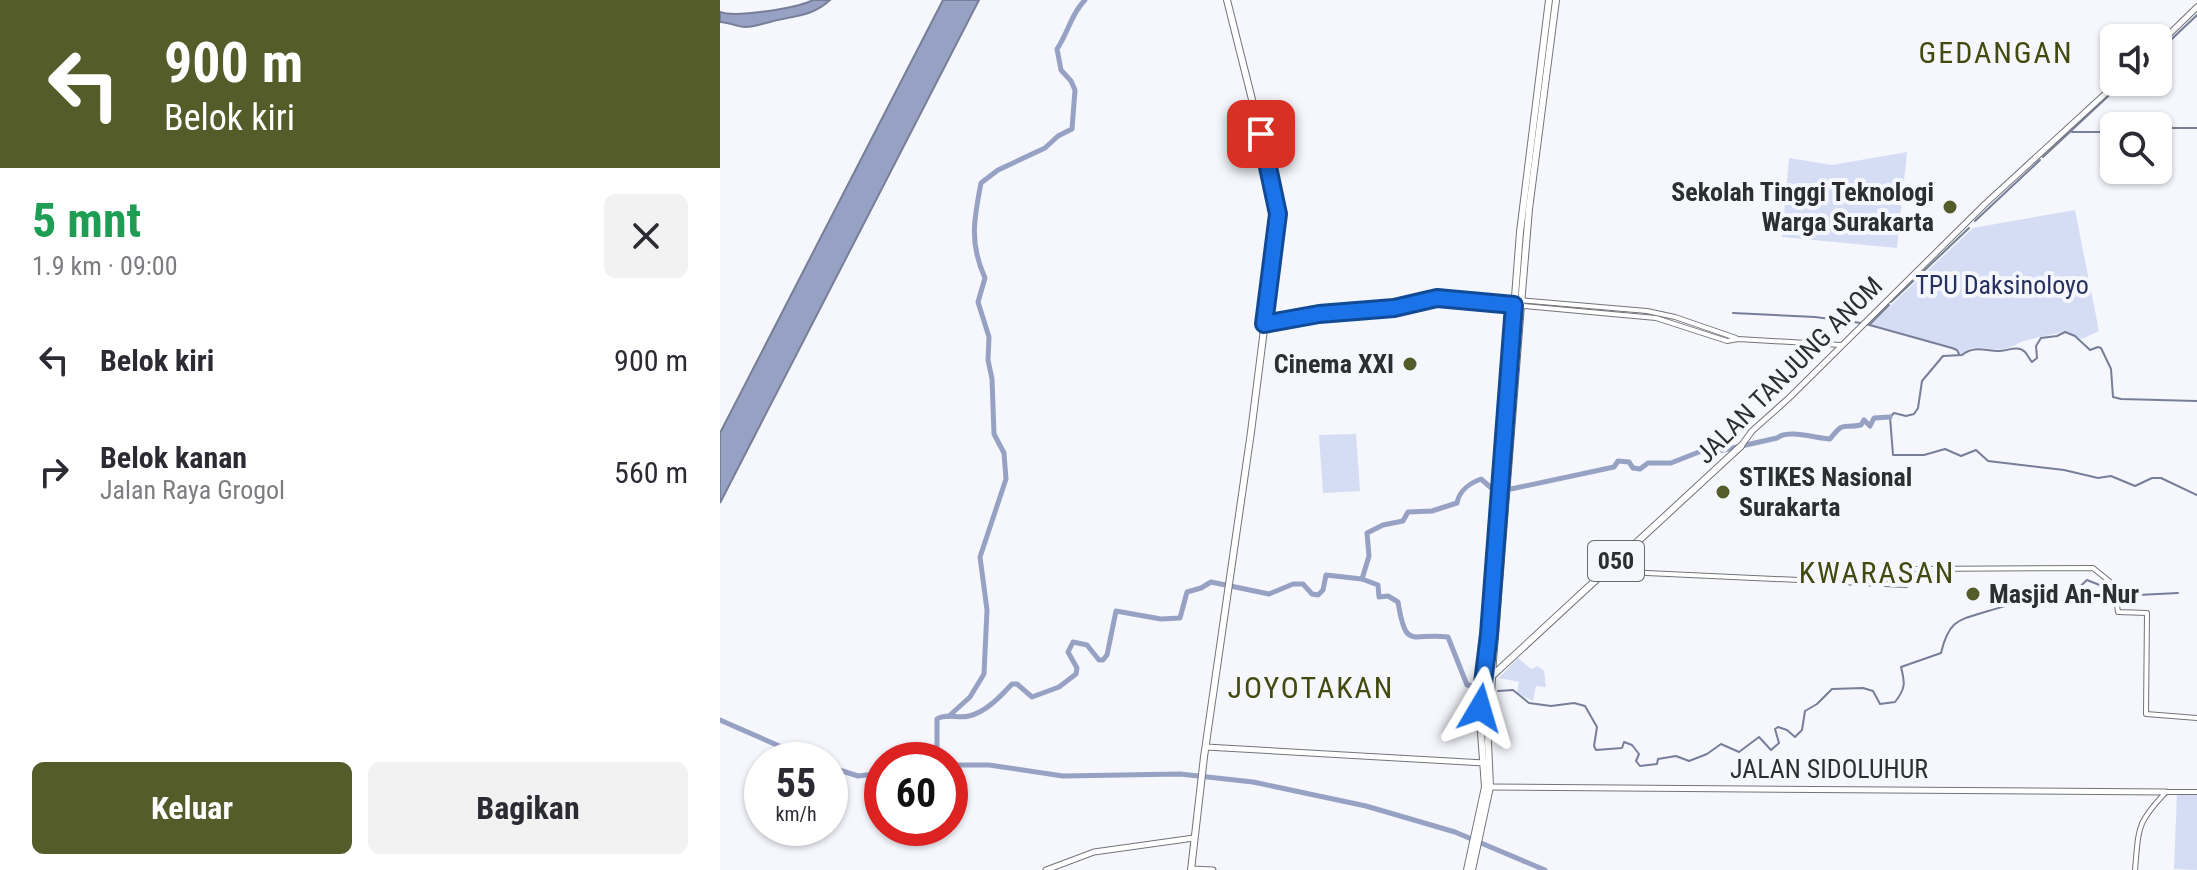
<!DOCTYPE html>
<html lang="id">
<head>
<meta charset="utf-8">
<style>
  :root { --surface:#fff; --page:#f2f2f3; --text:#2b2b33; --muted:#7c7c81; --accent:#545c2a }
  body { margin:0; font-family:"Roboto Condensed",sans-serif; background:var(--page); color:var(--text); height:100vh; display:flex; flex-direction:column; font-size:30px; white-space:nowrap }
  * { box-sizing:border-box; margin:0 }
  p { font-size:26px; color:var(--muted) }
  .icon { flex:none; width:44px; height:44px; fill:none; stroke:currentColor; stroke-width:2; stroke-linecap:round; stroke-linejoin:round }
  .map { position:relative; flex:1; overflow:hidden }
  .drawer { display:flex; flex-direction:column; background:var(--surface); width:720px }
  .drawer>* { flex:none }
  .hud { background:#545c2a; color:#fff; overflow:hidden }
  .buttons { position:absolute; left:1380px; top:24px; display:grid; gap:16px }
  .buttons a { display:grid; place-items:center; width:72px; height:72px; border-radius:12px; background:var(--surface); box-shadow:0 2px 6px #0004; font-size:40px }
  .speed { position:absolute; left:24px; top:742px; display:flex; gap:16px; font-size:40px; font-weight:700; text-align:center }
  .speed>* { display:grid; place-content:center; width:104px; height:104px; border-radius:50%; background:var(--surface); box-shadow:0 2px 6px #0004; line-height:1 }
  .speed small { font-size:20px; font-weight:400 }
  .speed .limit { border:12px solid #d22; background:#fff; color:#111 }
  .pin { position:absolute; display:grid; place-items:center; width:68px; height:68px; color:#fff; margin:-34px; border-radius:16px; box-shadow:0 4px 12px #0006 }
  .me { position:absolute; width:88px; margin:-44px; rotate:7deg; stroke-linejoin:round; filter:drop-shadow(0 0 6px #0008) }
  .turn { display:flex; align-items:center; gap:28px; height:168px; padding:0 32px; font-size:36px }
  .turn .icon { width:104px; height:104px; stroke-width:2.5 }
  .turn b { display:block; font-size:56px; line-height:68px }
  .round { display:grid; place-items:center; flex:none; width:84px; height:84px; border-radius:12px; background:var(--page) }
  .summary { display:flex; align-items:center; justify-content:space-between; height:136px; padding:0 32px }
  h1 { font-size:48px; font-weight:700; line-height:60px; color:#1e9e55 }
  .primary-button { display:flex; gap:16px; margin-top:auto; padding:16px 32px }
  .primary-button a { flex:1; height:92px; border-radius:12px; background:var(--accent); color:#fff; font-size:32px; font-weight:700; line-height:92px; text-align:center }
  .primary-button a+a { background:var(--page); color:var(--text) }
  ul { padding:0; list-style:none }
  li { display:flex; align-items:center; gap:24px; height:112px; padding:0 32px }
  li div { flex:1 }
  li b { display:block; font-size:30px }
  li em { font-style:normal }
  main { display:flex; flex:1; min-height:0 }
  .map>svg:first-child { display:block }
  .green { fill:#d5ddf5 }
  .water { fill:#97a1c3; stroke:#777e97; stroke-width:2 }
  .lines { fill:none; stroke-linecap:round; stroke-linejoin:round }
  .stream { stroke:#777e97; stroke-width:2 }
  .river { stroke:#97a1c3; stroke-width:5 }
  .tertiary-casing { stroke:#727478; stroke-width:6 }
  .secondary-casing { stroke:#727478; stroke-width:7 }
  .primary-casing { stroke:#727478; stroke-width:8 }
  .tertiary { stroke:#fff; stroke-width:4 }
  .secondary { stroke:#fff; stroke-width:5 }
  .primary { stroke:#fff; stroke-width:6 }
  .route-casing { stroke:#114b97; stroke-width:20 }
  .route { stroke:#1a73e8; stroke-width:14 }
  .poi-dot { fill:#545c2a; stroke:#f5f7fd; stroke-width:3 }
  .labels { text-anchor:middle; stroke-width:8; stroke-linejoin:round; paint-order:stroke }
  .shield { fill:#f5f7fd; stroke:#696a6e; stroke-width:2 }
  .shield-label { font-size:24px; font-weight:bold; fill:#2d2e30 }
  .poi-label { font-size:26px; font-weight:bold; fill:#2d2e30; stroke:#f5f7fd; text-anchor:end }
  .park-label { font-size:26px; fill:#27315f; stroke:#f5f7fd }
  .street-label { font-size:26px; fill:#2d2e30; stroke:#f5f7fd }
  .quarter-label { font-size:30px; letter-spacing:2px; fill:#424a0f; stroke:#f5f7fd }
</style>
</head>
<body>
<main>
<section class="drawer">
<div class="hud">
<div class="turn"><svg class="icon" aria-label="left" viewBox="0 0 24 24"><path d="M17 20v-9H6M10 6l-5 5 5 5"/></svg><div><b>900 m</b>Belok kiri</div></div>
</div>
<div class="summary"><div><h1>5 mnt</h1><p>1.9 km · 09:00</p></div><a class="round"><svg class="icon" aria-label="close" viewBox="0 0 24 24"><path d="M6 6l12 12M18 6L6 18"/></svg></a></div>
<ul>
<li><svg class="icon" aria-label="left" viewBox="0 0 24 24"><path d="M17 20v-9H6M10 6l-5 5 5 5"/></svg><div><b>Belok kiri</b></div><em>900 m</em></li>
<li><svg class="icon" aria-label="right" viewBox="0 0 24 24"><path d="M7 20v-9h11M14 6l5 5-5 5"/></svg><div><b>Belok kanan</b><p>Jalan Raya Grogol</p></div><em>560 m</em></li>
</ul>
<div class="primary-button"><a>Keluar</a><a>Bagikan</a></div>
</section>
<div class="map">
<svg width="1477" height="870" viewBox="0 0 1477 870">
  <rect width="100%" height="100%" fill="#f5f7fd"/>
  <g class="green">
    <path d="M1187,152L1177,248L1062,237L1069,158L1112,165Z"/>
    <path d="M1355,210L1379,331L1362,339L1345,331C1332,335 1320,337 1307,340C1298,342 1293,348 1283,349C1269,351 1252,342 1241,355L1238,349L1150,325L1253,228Z"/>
    <path d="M636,434L640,491L603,493L599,435Z"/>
    <path d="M798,658L811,669L818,666L824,671L826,687L816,686L813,701L797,693L799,682L779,678Z"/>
    <path d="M1457,793H1477V870L1454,869Z"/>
  </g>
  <g class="water">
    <path d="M93,0H110C90,18 74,15 50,22C41,24 34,27 25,27C17,27 9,22 0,22V12C16,18 77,8 93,0Z"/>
    <path d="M223,0H259L0,503V433Z"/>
  </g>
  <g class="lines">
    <g class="stream">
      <path d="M1438,52L1477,15"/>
      <path d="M1438,128H1477"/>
      <path d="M1352,132H1394"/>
      <path d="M1323,157L1399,86"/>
      <path d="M1255,221L1320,160"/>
      <path d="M1171,302L1249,228"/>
      <path d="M1013,313L1095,317L1141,323"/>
      <path d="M1146,324L1232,348L1237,350L1239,354"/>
      <path d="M1150,324L1169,305"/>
      <path d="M1477,401L1401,399L1393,397L1391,369L1381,348L1378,347L1370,350L1355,336L1345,332L1337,336L1321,338L1316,346L1317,358L1312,362C1309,359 1308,355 1305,352C1298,345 1287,351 1279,351C1265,351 1254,345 1242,355L1223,356L1202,381L1198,408L1194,414L1186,416L1174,413L1170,417L1173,455H1204L1225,449L1241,456L1256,450L1268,461L1344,470L1378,478L1391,476L1415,486L1432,478H1441L1477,495"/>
      <path d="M1397,587L1418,595L1458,593"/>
      <path d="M778,691L793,690L809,703L831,706L854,703L865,706L877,727L874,746L876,750L902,748L904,742L912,745L919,754L916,761L920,766L937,764L938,759L956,756L969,761L987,754L1001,744L1019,752L1039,737L1051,750L1059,743L1055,729L1058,727L1067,730L1075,737L1082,730L1085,711L1097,704L1112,689L1143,688L1153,691L1160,704L1175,702C1186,688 1185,683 1181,667L1221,653C1229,619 1239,620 1268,611C1283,607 1296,602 1311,600C1319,599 1328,603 1336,602C1349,600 1358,588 1367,580L1382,586"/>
    </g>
    <g class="river">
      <path d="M791,489L894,467L898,461L909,462L913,468L920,469L928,463H951L989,448L999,451L1057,438C1068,429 1094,438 1110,439C1125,420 1122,429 1141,425L1144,420L1150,426L1154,418L1170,417"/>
      <path d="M642,579L649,556L647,533L663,525L683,521L688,512L712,511L737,503C739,491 750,483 761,479L776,492"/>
      <path d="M229,716L250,697L264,674L267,610L260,557L286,479L284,453L274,434L272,379L268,360L269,337L258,302L265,278C249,243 254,219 261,183L278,170L325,148L338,136L352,129L355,90L351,81L341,70L337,49C348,33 351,14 365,0"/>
      <path d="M0,720L91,760"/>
      <path d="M217,760V719C227,713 238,719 249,716C266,712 281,696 292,684H297L312,697L339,687L356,674L357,668L348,652L353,642L367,645L379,660H383L387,655L396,611L441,619L460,618L467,592L481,588L491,582L549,594L573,584H583L592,594L598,595L603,590L606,575L642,579L658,585L659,597L668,596L678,602C686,652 692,632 728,637L747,685L759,687"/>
      <path d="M230,765H269L343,776L460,774L533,782L646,806L735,832L825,870"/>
      <path d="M110,767L138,776L162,773"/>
    </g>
    <g class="tertiary-casing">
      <g id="tertiary">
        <path d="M546,318L600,309L674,303L700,295L717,293L927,311L955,317L1016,338"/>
        <path d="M544,324L599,314L679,307L717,298L936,318L1007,341L1018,339L1121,345"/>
        <path d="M884,571L1186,585L1190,572L1194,569L1373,568L1394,585L1398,612L1427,613L1426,714L1477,718"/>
        <path d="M1415,870C1419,827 1416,824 1446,792H1477"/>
      </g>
    </g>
    <g class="secondary-casing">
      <g id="secondary">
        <path d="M1438,45L1477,7"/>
        <path d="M1021,446L1032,431L1069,398L1265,204L1398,82"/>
        <path d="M486,747L764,763"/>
        <path d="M770,787L1446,792"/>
        <path d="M471,869L493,870"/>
        <path d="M326,870L374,852L474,838"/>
      </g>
    </g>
    <g class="primary-casing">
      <g id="primary">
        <path d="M772,676L1021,446"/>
        <path d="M471,870L484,757L531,432L558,219L552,179L507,0"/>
        <path d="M747,870L765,787L760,719L769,634L800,232L829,0"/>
        <path d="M752,870L770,787L768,742L773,661L801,305L809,209L836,0"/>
      </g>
    </g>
    <use href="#tertiary" class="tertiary"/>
    <use href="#secondary" class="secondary"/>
    <use href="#primary" class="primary"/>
  </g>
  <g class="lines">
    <g class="route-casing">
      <path id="route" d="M541,134L558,214L544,324L599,314L674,308L717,298L794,305L769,634L760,708"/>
    </g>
    <use href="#route" class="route"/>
  </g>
  <g class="poi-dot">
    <circle cx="1230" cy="207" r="8"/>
    <circle cx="690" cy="364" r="8"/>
    <circle cx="1003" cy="492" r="8"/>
    <circle cx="1253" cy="594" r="8"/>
  </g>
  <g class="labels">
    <rect class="shield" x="868" y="541" width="56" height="40" rx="6"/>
    <g class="shield-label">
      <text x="896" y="569">050</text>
    </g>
    <g class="poi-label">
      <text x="1214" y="201">Sekolah Tinggi Teknologi<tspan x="1214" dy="30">Warga Surakarta</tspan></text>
      <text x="674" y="373">Cinema XXI</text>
      <text x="1019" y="486" text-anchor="start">STIKES Nasional<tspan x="1019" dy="30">Surakarta</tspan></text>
      <text x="1269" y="603" text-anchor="start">Masjid An-Nur</text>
    </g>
    <g class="park-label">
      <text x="1282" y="294">TPU Daksinoloyo</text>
    </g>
    <g class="street-label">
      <text transform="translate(1069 370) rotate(-45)" y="9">JALAN TANJUNG ANOM</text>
      <text x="1109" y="778">JALAN SIDOLUHUR</text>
    </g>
    <g class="quarter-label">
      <text x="1276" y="63">GEDANGAN</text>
      <text x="1157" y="583">KWARASAN</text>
      <text x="591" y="698">JOYOTAKAN</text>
    </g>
  </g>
</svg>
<div class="buttons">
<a><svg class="icon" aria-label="sound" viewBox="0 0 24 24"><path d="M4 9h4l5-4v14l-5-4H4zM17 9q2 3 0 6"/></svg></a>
<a><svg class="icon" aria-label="search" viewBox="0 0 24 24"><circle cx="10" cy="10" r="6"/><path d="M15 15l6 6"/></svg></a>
</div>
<div class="speed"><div>55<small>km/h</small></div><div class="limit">60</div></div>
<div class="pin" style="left:541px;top:134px;background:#d93025"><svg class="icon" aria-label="arrive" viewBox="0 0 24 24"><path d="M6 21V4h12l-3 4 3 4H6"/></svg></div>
<svg class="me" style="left:760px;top:708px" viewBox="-20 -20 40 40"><path d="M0-17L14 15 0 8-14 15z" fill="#1a73e8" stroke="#fff" stroke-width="4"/></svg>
</div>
</main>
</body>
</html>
